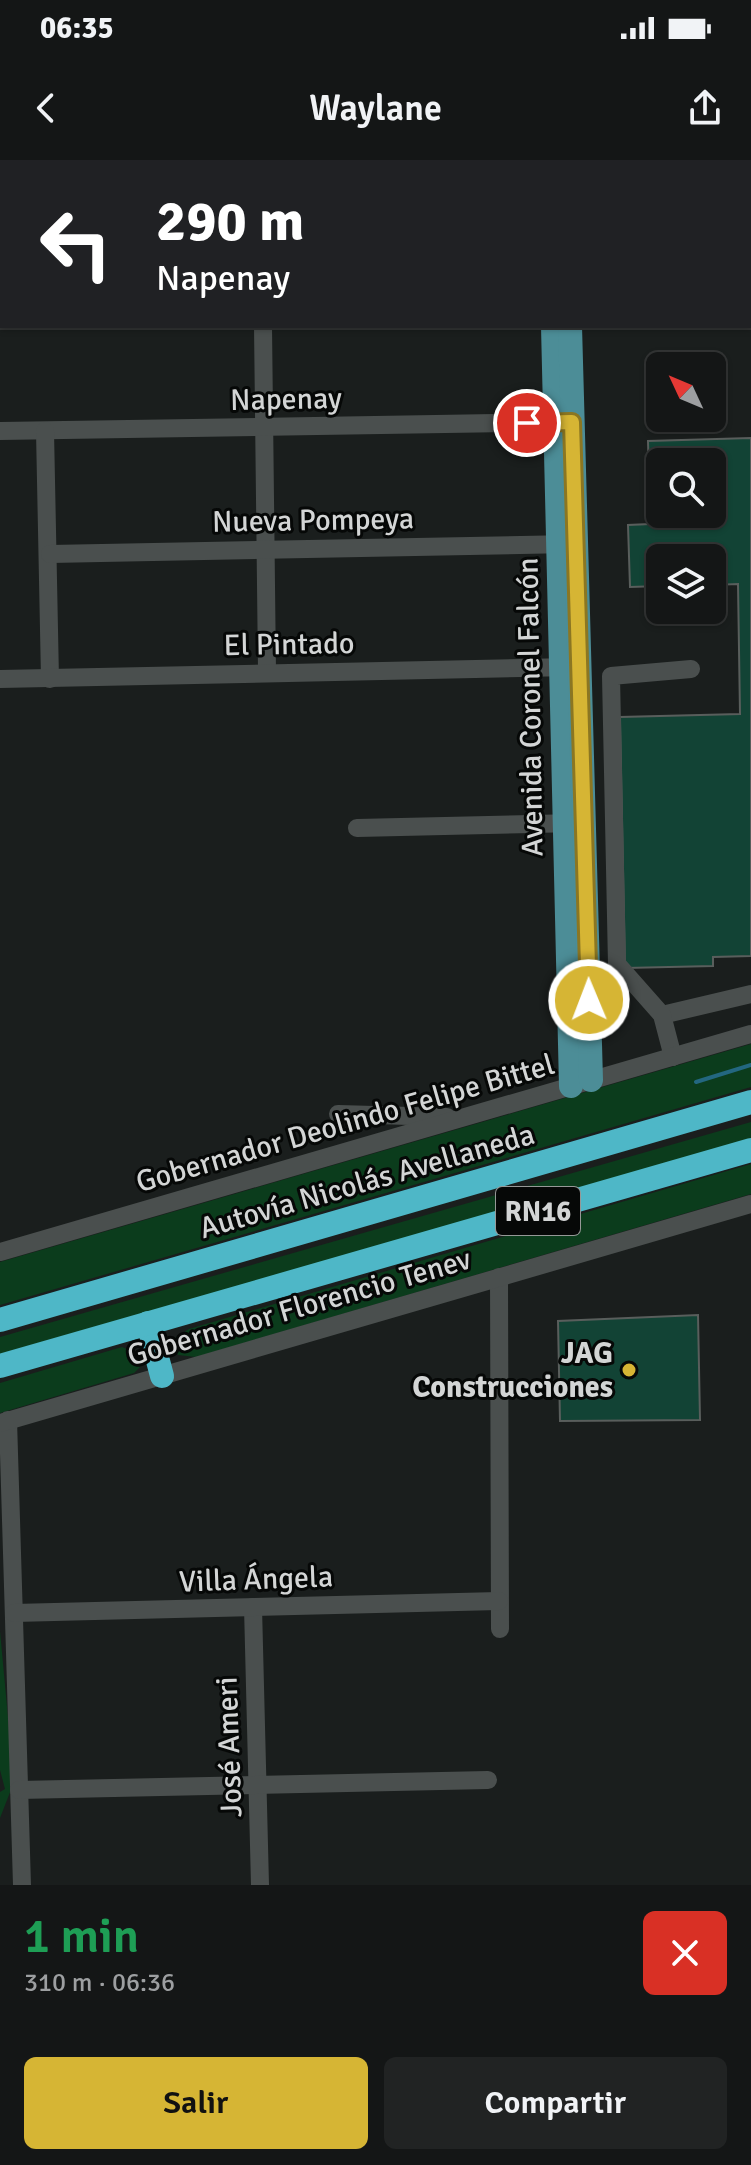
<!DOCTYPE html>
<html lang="es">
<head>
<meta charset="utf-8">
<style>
  :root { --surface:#141616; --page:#212323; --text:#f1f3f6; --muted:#9d9fa1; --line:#333535; --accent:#d6b534 }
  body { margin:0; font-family:Signika,sans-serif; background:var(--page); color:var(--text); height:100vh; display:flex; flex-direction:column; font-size:30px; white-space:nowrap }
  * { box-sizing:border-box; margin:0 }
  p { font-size:26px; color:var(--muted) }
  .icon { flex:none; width:44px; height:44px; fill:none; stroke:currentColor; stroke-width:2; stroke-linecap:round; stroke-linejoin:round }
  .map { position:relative; height:1725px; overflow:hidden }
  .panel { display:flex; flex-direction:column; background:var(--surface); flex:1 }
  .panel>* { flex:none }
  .banner { position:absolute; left:0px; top:0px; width:752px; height:168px; box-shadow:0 2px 6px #0004,0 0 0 2px var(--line); background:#202124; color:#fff; overflow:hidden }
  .needle { width:52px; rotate:314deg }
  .buttons { position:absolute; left:646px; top:192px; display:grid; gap:16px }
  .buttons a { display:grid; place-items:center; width:80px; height:80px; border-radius:12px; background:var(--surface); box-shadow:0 2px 6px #0004,0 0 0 2px var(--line); font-size:40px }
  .pin { position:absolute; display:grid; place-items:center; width:68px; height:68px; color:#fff; margin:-34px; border:4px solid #fff; border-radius:50%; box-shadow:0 2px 8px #0007 }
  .me { position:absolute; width:88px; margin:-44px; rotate:359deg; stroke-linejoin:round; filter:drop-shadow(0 0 6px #0008) }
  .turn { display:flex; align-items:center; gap:28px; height:168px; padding:0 24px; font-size:36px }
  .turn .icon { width:104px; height:104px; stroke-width:2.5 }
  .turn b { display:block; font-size:56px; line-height:68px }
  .round { display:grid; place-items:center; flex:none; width:84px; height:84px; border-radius:12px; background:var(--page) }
  .headline { display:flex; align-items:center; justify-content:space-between; height:136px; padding:0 24px }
  h1 { font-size:48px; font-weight:600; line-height:60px; color:#1e9e55 }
  .cta { display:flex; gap:16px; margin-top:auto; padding:16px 24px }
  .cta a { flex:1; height:92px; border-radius:12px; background:var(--accent); color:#111; font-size:32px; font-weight:600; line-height:92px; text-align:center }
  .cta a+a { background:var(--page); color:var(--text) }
  .status { display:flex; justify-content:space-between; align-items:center; height:56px; padding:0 40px; background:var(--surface); direction:ltr }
  .status svg { height:22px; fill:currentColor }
  header { display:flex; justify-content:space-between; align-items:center; height:104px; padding:0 24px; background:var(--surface); font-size:36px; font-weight:600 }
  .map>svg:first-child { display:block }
  .green { fill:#0b3c1c }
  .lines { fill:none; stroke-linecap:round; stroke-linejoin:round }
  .stream { stroke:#236780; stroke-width:4 }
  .building { fill:#124335; stroke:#595e5c; stroke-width:2; fill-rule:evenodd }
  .minor { stroke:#4a4f4e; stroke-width:18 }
  .major { stroke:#4c8d97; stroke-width:24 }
  .highway { stroke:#4eb7c7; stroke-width:24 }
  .route-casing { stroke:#8b7622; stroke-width:20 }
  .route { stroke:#d6b534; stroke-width:14 }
  .poi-dot { fill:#d6b534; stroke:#060807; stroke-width:3 }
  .labels { text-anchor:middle; stroke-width:6; stroke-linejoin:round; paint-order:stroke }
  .shield { fill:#060807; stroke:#969897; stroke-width:2 }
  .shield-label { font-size:28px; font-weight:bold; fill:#d3d5d5 }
  .street-label { font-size:30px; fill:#d3d5d5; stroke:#060807 }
  .poi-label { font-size:30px; font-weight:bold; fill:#d3d5d5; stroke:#060807; text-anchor:end }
</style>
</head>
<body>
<div class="status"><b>06:35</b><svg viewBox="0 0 49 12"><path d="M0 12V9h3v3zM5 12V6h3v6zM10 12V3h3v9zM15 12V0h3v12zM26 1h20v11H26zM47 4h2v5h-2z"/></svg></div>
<header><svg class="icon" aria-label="back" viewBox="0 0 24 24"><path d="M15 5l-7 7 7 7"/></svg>Waylane<svg class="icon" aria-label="share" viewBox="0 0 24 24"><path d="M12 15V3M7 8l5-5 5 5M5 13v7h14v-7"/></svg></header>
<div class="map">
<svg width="751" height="1725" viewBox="0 0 751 1725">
  <rect width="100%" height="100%" fill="#1a1e1d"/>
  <g class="green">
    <path d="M751,884V927L0,1145V1102Z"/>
    <path d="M751,962V980L0,1194V1177Z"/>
    <path d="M751,1004V1034L196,1197L178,1195L172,1186L176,1177L189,1169Z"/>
    <path d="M122,1187L141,1195V1206L134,1213L0,1253V1223Z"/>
    <path d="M0,1471L14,1622L0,1658V1632L5,1629L0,1610Z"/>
  </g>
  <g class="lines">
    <path class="stream" d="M696,922L751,905"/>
  </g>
  <g class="building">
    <path d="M751,278V796L713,797V806L625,808L620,557L740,554L738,424L712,425V398H660V426L630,427L628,365L650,364L648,281ZM660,302H712V354H660Z"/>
    <path d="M698,1155L700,1260L560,1261L558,1161Z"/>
  </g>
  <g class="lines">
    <g class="minor">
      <path d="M262,2V0"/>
      <path d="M0,110H2"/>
      <path d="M263,166L267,511"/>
      <path d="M0,271L565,262"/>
      <path d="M45,271L50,519"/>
      <path d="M50,394L571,384"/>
      <path d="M0,519L573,507"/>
      <path d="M357,668L578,663"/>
      <path d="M662,855L751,834"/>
      <path d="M673,897L662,855L617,804L611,516L691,509"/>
      <path d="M338,954L447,957"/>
      <path d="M0,1092L751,874"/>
      <path d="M499,1117L500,1469"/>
      <path d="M8,1260L22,1725"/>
      <path d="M0,1263L751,1044"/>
      <path d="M253,1447L260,1725"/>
      <path d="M14,1453L499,1441"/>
      <path d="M19,1630L488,1620"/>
    </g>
    <g class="major">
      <path d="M550,0V2"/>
      <path d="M567,0V2"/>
      <path d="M553,166L571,926"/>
      <path d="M570,166L591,920"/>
    </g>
    <g class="highway">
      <path d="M0,1160L751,942"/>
      <path d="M148,1163L162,1216"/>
      <path d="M0,1206L751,990"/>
    </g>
  </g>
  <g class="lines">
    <g class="route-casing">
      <path id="route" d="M527,263L572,262L589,840"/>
    </g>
    <use href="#route" class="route"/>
  </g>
  <circle class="poi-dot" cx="629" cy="1210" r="8"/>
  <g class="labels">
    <rect class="shield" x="496" y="1027" width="84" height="48" rx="6"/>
    <g class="shield-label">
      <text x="538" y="1061">RN16</text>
    </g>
    <g class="street-label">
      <text transform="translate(286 239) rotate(-1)" y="10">Napenay</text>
      <text transform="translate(313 360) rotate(-1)" y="10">Nueva Pompeya</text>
      <text transform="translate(289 484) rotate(-1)" y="10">El Pintado</text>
      <text transform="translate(530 547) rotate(-91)" y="10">Avenida Coronel Falcón</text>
      <text transform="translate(345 963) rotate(-16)" y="10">Gobernador Deolindo Felipe Bittel</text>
      <text transform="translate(367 1021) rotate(-16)" y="10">Autovía Nicolás Avellaneda</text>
      <text transform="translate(299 1147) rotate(-16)" y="10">Gobernador Florencio Tenev</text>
      <text transform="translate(256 1419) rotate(-2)" y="10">Villa Ángela</text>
      <text transform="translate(229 1587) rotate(-92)" y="10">José Ameri</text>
    </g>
    <g class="poi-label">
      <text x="613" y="1203">JAG<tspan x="613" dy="34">Construcciones</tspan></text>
    </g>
  </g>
</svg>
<div class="buttons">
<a><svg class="needle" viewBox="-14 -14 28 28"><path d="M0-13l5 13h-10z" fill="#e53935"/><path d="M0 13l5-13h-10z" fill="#9d9fa1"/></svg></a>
<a><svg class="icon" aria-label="search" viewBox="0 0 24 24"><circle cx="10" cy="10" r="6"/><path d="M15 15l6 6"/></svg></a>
<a><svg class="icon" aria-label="layers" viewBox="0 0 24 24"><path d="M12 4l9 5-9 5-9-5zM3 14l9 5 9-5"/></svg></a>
</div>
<div class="pin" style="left:527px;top:263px;background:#d93025"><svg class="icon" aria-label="arrive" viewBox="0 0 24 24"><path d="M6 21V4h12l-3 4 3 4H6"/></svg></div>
<svg class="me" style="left:589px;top:840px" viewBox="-20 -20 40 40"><circle r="17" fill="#d6b534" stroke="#fff" stroke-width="3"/><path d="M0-11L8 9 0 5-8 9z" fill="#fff"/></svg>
<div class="banner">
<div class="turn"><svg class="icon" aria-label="left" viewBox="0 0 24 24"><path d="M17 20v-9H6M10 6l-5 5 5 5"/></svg><div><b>290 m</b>Napenay</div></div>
</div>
</div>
<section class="panel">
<div class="headline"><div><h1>1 min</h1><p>310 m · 06:36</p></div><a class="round" style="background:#d93025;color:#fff"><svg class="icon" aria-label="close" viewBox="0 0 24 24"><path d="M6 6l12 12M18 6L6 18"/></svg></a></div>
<div class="cta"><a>Salir</a><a>Compartir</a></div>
</section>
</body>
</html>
